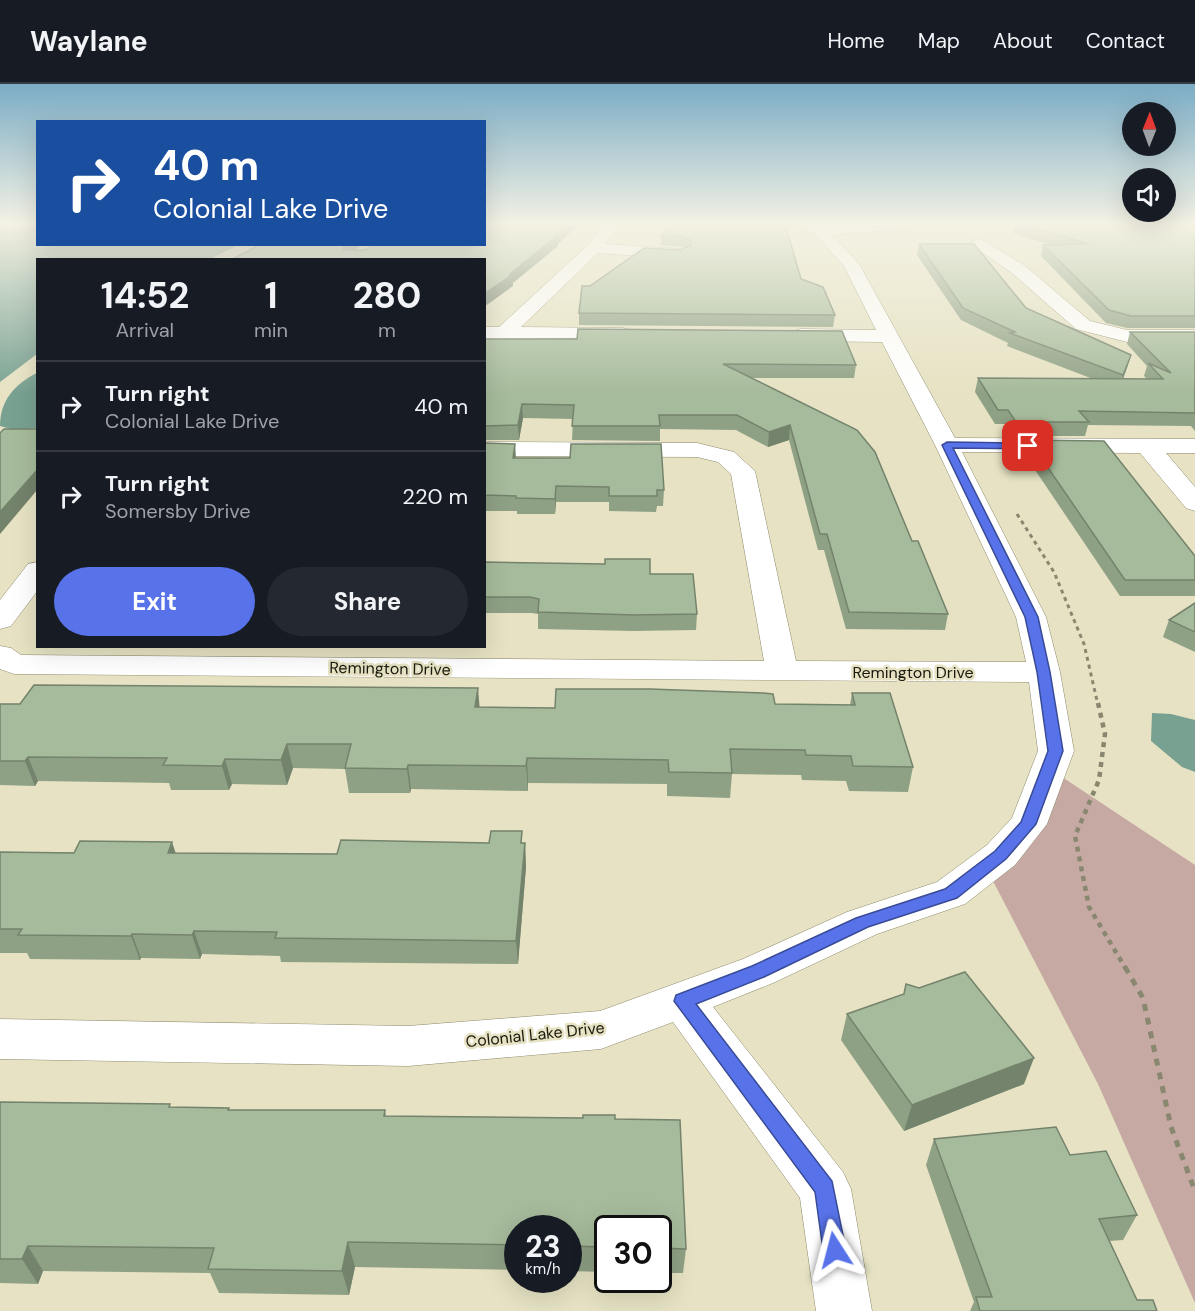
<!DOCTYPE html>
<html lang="en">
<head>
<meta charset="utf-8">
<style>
  :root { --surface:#171b24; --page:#242831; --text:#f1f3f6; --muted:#9ea1a6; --line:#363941; --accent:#5873e9 }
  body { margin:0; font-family:"DM Sans",sans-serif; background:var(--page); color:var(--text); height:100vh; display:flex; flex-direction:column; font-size:22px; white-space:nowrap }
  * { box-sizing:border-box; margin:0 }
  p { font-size:20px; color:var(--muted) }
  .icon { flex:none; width:33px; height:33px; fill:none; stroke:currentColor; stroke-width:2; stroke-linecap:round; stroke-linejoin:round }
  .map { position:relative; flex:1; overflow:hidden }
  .panel { position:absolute; left:36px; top:174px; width:450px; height:390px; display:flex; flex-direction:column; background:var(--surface); border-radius:0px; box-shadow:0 6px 24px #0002 }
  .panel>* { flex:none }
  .hud { position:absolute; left:36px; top:36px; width:450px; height:126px; border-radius:0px; box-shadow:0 6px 24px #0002; background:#1a4fa0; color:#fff; overflow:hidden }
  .needle { width:39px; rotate:1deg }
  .buttons { position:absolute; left:1122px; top:18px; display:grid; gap:12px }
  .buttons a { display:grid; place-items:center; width:54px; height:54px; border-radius:50%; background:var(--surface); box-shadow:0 6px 24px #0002; font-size:30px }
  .speed { position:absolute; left:504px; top:1131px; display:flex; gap:12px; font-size:30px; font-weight:700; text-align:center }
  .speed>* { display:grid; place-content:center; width:78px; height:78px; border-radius:50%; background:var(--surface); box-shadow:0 6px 24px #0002; line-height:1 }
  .speed small { font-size:15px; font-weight:400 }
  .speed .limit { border:3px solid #111; border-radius:9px; background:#fff; color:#111 }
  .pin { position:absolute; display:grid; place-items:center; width:51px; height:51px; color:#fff; margin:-26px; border-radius:12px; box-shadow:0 3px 9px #0006 }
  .me { position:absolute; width:66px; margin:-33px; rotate:351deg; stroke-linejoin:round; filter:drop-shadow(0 0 4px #0008) }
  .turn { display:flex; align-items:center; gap:21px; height:126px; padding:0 18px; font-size:27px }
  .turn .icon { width:78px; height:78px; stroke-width:2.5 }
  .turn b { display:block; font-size:42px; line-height:51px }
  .eta { display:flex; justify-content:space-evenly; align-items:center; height:102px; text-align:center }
  .eta b { font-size:36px; font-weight:700; line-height:42px }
  .button { display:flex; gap:12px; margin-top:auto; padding:12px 18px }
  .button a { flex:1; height:69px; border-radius:36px; background:var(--accent); color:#fff; font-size:24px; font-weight:700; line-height:69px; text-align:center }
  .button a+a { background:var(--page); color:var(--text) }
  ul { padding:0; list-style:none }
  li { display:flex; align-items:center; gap:18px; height:90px; padding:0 18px; border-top:2px solid var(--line) }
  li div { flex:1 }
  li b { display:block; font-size:22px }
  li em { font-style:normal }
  header { display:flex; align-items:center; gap:36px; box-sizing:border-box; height:84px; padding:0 30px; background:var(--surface); border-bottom:2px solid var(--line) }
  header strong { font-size:28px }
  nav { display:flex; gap:33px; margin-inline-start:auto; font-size:21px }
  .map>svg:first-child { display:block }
  .green { fill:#c7a9a3 }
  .water { fill:#78a191 }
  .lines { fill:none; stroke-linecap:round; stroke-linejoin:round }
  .street-casing { stroke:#8e8a6d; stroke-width:1 }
  .path-far2 { stroke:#898770; stroke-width:3; stroke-dasharray:4 4; stroke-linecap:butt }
  .path-far1 { stroke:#898770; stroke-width:4.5; stroke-dasharray:5 5; stroke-linecap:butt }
  .path { stroke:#898770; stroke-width:5; stroke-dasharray:7 7; stroke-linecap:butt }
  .street { fill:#fff; fill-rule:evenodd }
  .wall { fill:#8fa185 }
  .shaded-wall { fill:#74836c }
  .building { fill:#a6bb9b; stroke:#74836c; stroke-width:1.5 }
  .route { fill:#5873e9; stroke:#394b97; stroke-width:1.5 }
  .labels { text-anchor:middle; stroke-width:5; stroke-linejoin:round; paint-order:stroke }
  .street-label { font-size:16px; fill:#1b1a0e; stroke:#e6e2c3 }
</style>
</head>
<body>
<header>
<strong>Waylane</strong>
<nav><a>Home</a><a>Map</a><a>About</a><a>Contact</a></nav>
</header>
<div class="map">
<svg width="1195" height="1227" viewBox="0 0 1195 1227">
  <rect width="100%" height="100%" fill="#e6e2c3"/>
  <path class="green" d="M1056,689L1195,781V1219L1098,1000L993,797Z"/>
  <g class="water">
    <path d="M0,139H37L38,160L238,161L210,175L38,176L37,270L0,298Z"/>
    <path d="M37,289V344L15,346L0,342C0,316 15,300 37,289Z"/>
    <path d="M1152,629L1171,630L1195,636V688L1182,683L1151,657Z"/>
  </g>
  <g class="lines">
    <g class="street-casing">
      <g id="street">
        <path d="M605,139H621L605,160L681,165L689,170L681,175L598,169L521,243L623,244L630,246L633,250L630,254L484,255V243H499L588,161Z"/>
        <path d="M798,139H816L822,142L862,139H917L915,142L910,144L832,151L859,180L955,354L1195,355V369H1166L1195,403V427L1186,424L1140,369L962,368L1046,533L1060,588L1074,667L1047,740L1015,781L965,820L877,850L773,899L713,923L843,1088L851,1105L872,1227H816L800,1114L673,938L601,965L408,982L0,975V935L408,942L600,927L743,875L847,828L937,798L987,761L1012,734L1038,667L1029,598L14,590L0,585V562L11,564L21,571L764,577L731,390L718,378L697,373L484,372V358L697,359L734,368L755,387L796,577L1026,578L1016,533L935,361L882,258L801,257L794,255L791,251L794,247L801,245L876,246L844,182L815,150L800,142Z"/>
        <path d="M979,154L1024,181L1090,237L1127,246H1195V258H1127L1076,245L1012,189L973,162L971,159Z"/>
        <path d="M38,478V506L11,542L0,545V516L28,480Z"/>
      </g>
    </g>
    <path class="path-far2" d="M1017,430L1054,488L1084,560L1098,621"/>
    <path class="path-far1" d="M1098,619L1105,650L1099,696L1075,752L1089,823L1126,885"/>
    <path class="path" d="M1125,883L1143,914L1171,1043L1195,1107"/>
    <use href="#street" class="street"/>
  </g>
  <g class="wall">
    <path d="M678,139L801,195L835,231L833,243L579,241V229L590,202L684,165L682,163L661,161V151Z"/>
    <path d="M1015,139H1187L1195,144V244H1127L1106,239L1041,172L1043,161H1051L1013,149Z"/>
    <path d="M919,160L1026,224L1131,271L1123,295H1147L1144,292L1147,282L1127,260L1130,248H1195V347L1191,342L1088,341L1085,352H1013L1005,340H995L975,308L978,294L1093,295L1007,262L1008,259L961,236L917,171Z"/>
    <path d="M484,255L856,281L854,294H751L912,457L948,530L945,546L846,545L824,466H818L789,356L768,363L736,346L660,345V357L572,356L573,335L523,334L519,356H484Z"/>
    <path d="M1029,356L1195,472V512H1120L1025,371Z"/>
    <path d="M484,359L516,374L664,406L663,422H657L656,428L609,427V418H556L555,430H517V427H484Z"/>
    <path d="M484,478L650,490L697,530L696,546L634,547L538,545V530L531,529H484Z"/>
    <path d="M1195,519V568L1163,553L1169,536Z"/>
    <path d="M852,609L913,683L908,708L849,707L846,697L802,696L801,691L732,690L730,714L667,712V700L528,699V707L411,705L410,709H349L345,685L293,684L287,701L232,700L229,706H171L169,699L38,697L35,702L0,701V620L555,624L775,620L850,621Z"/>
    <path d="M489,759H525L526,783L518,880L281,878L280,872L202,870L200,875L141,874L140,876L30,875L27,869H0V768L337,770Z"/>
    <path d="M847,930L1024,1000L904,1047L841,956Z"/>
    <path d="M0,1018L171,1023L230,1026H385L386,1032L615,1035L686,1165L683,1189H658V1144H608V1188L568,1187V1144H518V1186L355,1183L349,1211L219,1209L210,1189L43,1187L38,1200L0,1199Z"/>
    <path d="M934,1055L1070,1071L1137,1131L1123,1156L1109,1157L1137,1216L1157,1227H970L974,1218L926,1081Z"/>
  </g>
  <g class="shaded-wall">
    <path d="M569,139H581L558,160V162L513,199V202L484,223V210L510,190Z"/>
    <path d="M346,160H363L345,174L343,163Z"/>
    <path d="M1131,271L1127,284L1119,305L1123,291Z"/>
    <path d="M522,320L523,334L519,356L518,341Z"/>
    <path d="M790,341L789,356L768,363L769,348Z"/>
    <path d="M515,360L516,374H513Z"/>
    <path d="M38,385V405L0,450V428Z"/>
    <path d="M556,402V418L555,430V415Z"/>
    <path d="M478,604L480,628L475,623Z"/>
    <path d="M287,660L293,684L287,701L281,676Z"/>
    <path d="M28,673L38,697L35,702L25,677Z"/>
    <path d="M527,674L528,699V707L526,682Z"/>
    <path d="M225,675L232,700L229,706L222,682Z"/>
    <path d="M408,681L411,705L410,709L407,685Z"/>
    <path d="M172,758L180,782L168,769Z"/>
    <path d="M525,759L526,783L518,880L516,857Z"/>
    <path d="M194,847L202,870L200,875L192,851Z"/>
    <path d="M132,850L141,874L140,876L131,852Z"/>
    <path d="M1034,974L1024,1000L904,1047L912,1021Z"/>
    <path d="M348,1158L355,1183L349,1211L342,1187Z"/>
    <path d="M28,1162L43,1187L38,1200L22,1175Z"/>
  </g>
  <g class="building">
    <path d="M484,139H569L555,151H558L510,190H513L484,210V176H231L261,160H346L343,163V166H366L374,160H484Z"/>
    <path d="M678,139H765L786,143L801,195L823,203L835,231L579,229L582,202H590L644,164L681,166L691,161V157L683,152L661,151Z"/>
    <path d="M1016,139H1187L1195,144V232H1131L1109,226L1043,161L1089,160Z"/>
    <path d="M919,160H974L1026,224L1131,271L1123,291L1010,249L1015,248L963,224Z"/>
    <path d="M578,245L842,247L856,281L723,280L857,346L875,368L912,457H918L948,530L849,528L827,450H820L790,341L769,348L737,331H659L660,342H572L574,321L522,320L518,341L484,342V255H577Z"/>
    <path d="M1130,248H1195V329L1079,327L1089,338H1016L1008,326H998L978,294L1163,295L1148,279L1171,289Z"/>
    <path d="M4,345H38V385L0,428V349Z"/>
    <path d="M1029,356L1104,357L1195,472V496H1125Z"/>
    <path d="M484,359L515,360L513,374H570L571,360H661L664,406H657V412H609V403L556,402L555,415L516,414V412L484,411Z"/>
    <path d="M605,475H650V490H693L697,530L634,531L538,528L539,515L530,513H484V478L605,480Z"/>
    <path d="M1195,519V548L1169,536Z"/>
    <path d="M34,601L478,604L475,623L555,624L556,605H650L763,609L773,610L775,620L855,621L852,609H890L913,683L853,682L851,672L806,671L805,666L730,665L732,689L669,688L668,676L527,674L526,682L408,681L407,685L345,684L351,660H287L281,676L225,675L222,682L163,681L167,674L28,673L25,677H0V620H20Z"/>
    <path d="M491,747H522L521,759H525L516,857L275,854L277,848L194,847L192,851L132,850L131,852L18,851L22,845H0V768L74,769L80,757L172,758L168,769L337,770L341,756L489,759Z"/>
    <path d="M965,888L1034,974L912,1021L847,930L904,910L906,900L919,904Z"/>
    <path d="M0,1018L170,1020L169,1023L229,1024L228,1026H385L384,1032L583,1034V1031H615V1035L680,1036L686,1165L658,1164V1144H608V1163L568,1162V1144H518V1161L348,1158L342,1187L208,1185L214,1164L28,1162L22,1175H0Z"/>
    <path d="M1056,1043L1070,1071L1106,1067L1137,1131L1099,1135L1137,1216H1153L1157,1227H980L976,1213H992L934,1055Z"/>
  </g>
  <linearGradient id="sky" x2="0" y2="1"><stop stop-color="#7bacc5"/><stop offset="0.45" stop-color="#f4f2e4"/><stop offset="1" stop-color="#f4f2e4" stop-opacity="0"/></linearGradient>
  <rect width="1195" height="310" fill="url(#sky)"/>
  <path class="route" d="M947,358L1028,359L1033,362L1028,365L953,364L1038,533L1050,588L1063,667L1036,740L1006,775L957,814L868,843L764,893L696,920L832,1097L846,1166L842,1174L835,1177L827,1174L823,1166L815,1108L674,917L676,911L752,882L856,834L945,805L995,767L1021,738L1048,667L1037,588L1025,533L942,361Z"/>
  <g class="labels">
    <g class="street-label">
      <text transform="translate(390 584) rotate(1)" y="6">Remington Drive</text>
      <text x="913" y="594">Remington Drive</text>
      <text transform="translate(535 950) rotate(-6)" y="6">Colonial Lake Drive</text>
    </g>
  </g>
</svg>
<div class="buttons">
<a><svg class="needle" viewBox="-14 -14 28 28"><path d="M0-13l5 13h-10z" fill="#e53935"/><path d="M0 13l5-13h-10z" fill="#9ea1a6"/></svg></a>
<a><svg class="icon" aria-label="sound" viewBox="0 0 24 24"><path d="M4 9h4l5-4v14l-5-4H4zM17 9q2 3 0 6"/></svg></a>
</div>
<div class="speed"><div>23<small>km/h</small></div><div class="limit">30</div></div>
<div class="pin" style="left:1028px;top:362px;background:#d93025"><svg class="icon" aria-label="arrive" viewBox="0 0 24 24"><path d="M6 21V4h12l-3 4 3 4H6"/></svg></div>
<svg class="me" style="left:835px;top:1166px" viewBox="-20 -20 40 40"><path d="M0-17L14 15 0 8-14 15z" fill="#5873e9" stroke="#fff" stroke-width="4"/></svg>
<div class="hud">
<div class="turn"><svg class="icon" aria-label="right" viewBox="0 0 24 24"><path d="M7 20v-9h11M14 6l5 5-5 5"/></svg><div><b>40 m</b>Colonial Lake Drive</div></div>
</div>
<section class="panel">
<div class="eta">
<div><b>14:52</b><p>Arrival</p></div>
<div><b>1</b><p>min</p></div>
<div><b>280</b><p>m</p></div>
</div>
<ul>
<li><svg class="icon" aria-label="right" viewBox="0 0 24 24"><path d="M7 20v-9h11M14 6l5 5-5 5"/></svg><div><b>Turn right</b><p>Colonial Lake Drive</p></div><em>40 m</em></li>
<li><svg class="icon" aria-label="right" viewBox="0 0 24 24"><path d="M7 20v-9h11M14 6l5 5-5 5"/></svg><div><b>Turn right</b><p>Somersby Drive</p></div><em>220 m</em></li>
</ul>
<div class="button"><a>Exit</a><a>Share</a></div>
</section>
</div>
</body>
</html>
